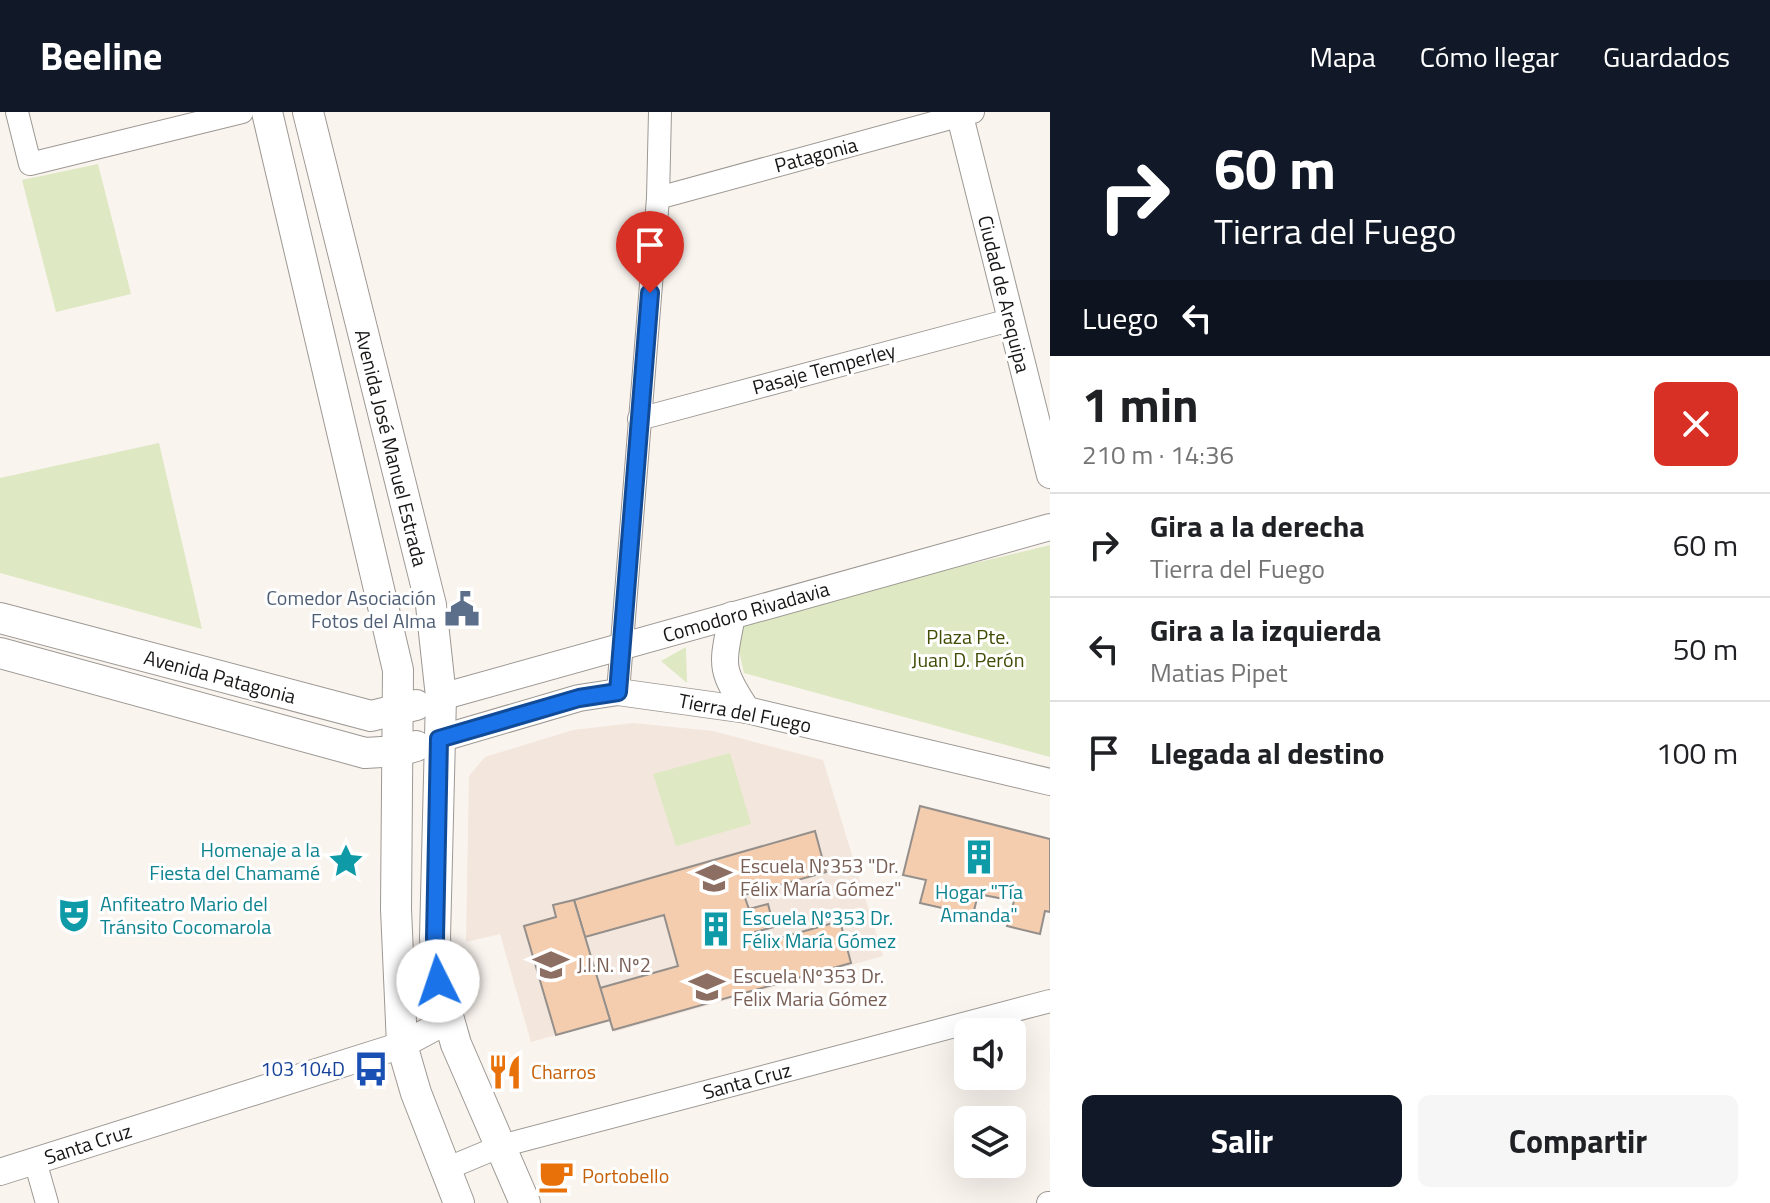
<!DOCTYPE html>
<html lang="es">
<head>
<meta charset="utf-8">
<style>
  :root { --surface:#fff; --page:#f6f6f6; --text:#202124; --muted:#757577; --line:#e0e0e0; --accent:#111827 }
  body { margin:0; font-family:"Titillium Web",sans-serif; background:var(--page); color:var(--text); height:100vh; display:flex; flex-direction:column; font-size:30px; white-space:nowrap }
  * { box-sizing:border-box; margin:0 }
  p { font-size:26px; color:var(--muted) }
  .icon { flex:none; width:44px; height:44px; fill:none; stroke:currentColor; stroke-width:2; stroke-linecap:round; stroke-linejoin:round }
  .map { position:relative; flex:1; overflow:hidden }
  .sheet { display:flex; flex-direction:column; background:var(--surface); width:720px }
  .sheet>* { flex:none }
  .hud { background:#111827; color:#fff; overflow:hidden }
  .buttons { position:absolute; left:954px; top:906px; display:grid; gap:16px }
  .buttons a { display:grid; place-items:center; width:72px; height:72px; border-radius:12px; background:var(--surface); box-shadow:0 8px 32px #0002; font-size:40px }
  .pin { position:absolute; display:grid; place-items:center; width:68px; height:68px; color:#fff; margin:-82px -34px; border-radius:50% 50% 50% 0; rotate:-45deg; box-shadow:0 0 8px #0007 }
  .pin .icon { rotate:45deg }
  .me { position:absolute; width:88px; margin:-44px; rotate:356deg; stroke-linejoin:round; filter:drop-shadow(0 0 6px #0008) }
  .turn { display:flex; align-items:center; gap:28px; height:168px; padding:0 32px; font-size:36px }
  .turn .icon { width:104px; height:104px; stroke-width:2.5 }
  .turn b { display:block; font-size:56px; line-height:68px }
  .then { display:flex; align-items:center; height:76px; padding:0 32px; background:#0003; gap:16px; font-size:30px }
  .round { display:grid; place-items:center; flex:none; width:84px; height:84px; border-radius:12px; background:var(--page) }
  .summary { display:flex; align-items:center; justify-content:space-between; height:136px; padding:0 32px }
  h1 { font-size:48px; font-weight:700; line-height:60px }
  .primary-button { display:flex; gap:16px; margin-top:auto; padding:16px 32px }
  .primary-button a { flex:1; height:92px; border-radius:12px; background:var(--accent); color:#fff; font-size:32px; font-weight:700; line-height:92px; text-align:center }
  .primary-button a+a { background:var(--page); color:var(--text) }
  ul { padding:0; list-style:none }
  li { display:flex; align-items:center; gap:24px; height:104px; padding:0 32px; border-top:2px solid var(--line) }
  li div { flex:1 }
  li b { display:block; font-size:30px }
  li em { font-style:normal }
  header { display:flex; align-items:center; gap:48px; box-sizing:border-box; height:112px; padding:0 40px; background:var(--accent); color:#fff }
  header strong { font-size:38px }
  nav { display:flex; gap:44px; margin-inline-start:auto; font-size:28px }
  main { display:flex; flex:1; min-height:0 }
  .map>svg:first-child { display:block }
  .built { fill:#f3e6dd }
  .green { fill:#dee8c2 }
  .building { fill:#f4cdaf; stroke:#948f8b; stroke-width:2 }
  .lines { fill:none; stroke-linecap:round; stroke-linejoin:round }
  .minor-casing { stroke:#9d9893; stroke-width:24 }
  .tertiary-casing { stroke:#9d9893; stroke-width:28 }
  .secondary-casing { stroke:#9d9893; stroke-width:32 }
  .minor { stroke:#fff; stroke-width:22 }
  .tertiary { stroke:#fff; stroke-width:26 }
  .secondary { stroke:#fff; stroke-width:30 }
  .route-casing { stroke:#114b97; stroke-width:20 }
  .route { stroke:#1a73e8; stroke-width:14 }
  .labels { text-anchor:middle; stroke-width:6; stroke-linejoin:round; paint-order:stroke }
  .street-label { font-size:20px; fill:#181615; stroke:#fff }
  .service-label { font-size:20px; fill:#4e5e75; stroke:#fff; text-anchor:end }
  .park-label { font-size:20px; fill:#414c04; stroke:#fff }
  .culture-label { font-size:20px; fill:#0d838f; stroke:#fff; text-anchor:start }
  .education-label { font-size:20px; fill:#785e54; stroke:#fff; text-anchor:start }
  .transit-label { font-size:20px; fill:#164399; stroke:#fff; text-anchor:end }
  .food-label { font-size:20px; fill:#c56008; stroke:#fff; text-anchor:start }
</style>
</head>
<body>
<header>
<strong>Beeline</strong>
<nav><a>Mapa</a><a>Cómo llegar</a><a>Guardados</a></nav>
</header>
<main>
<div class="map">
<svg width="1050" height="1091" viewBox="0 0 1050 1091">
  <rect width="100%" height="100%" fill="#faf4ef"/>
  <path class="built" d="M633,611L713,619L823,648L883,844L614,920L610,908L531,930L500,822L466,830L469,664L485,645L573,618Z"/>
  <g class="green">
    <path d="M98,52L131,182L56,200L22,68Z"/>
    <path d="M159,331L202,517L0,461V366Z"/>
    <path d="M1050,433V645L744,561L732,509Z"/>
    <path d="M686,535L687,571L661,549Z"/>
    <path d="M730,641L751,712L676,734L653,662Z"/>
  </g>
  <g class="building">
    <path d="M920,694L1050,727V800L1045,799L1040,822L1007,814L1014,789L978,782L973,803L920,791L926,768L903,763Z"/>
    <path d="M815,719L826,760L744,783L749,797L768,792L774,815L755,820L759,832L840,809L851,851L613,918L600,876L678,854L664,803L585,825L574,788Z"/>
    <path d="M574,788L610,908L556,923L524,814L556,805L553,793Z"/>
  </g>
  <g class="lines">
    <g class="minor-casing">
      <g id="minor">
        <path d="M17,0L30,52L242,0"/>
        <path d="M658,86L973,0"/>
        <path d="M639,307L1010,208"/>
        <path d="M618,580L658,86L660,0"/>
        <path d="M35,1049L47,1091"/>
        <path d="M446,1057L501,1034L1050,889"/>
        <path d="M1048,1091H1050"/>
      </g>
    </g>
    <g class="tertiary-casing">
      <g id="tertiary">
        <path d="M959,0L1050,363"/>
        <path d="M732,503C723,553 718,555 747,598"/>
        <path d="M441,585L1050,415"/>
        <path d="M439,627L579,586L618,580L747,598L1050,670"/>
        <path d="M0,1060L402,933L447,909"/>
      </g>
    </g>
    <g class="secondary-casing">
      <g id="secondary">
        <path d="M267,0L398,558L396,797L402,933L416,981L459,1091"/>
        <path d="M308,0L431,493L441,585L435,826L438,869L456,932L525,1091"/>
        <path d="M0,506L371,604L416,593"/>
        <path d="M0,541L365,641L399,639L416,634"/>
      </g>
    </g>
    <use href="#minor" class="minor"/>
    <use href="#tertiary" class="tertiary"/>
    <use href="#secondary" class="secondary"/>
  </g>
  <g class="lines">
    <g class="route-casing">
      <path id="route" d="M438,869L435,826L439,627L579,586L618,580L650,181"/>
    </g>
    <use href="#route" class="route"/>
  </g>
  <defs>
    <g id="civic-bare" transform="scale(2.76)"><path d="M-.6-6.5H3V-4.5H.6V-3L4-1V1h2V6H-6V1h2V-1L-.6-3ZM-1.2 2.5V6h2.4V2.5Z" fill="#5c6f8a" stroke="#fff" stroke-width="2.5" paint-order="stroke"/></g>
    <g id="building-bare" transform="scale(2.76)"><path d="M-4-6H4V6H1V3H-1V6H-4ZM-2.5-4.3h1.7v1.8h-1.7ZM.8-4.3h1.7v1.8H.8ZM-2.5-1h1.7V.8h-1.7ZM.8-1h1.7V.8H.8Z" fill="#0f9aa8" stroke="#fff" stroke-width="2.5" paint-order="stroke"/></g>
    <g id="sight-bare" transform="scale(2.76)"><path d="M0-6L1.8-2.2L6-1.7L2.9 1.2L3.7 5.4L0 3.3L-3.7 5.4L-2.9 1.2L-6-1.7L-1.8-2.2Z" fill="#0f9aa8" stroke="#fff" stroke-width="2.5" paint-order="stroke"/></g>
    <g id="school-bare" transform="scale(2.76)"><path d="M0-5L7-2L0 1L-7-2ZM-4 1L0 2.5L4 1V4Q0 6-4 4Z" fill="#8d6e63" stroke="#fff" stroke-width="2.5" paint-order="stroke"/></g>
    <g id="theatre-bare" transform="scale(2.76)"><path d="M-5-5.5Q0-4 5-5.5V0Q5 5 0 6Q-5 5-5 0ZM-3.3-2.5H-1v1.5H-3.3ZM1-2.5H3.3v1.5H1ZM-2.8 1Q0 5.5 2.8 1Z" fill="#0f9aa8" stroke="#fff" stroke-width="2.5" paint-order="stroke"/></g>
    <g id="bus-bare" transform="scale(2.76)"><path d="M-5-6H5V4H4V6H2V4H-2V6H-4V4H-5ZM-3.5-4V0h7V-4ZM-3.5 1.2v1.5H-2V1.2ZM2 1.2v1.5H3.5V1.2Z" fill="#1a4fb4" stroke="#fff" stroke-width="2.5" paint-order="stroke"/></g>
    <g id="restaurant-bare" transform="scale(2.76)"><path d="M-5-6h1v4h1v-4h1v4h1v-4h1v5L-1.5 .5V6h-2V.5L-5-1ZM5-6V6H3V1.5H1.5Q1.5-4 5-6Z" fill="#e8710a" stroke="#fff" stroke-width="2.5" paint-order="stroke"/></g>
    <g id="cafe-bare" transform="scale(2.76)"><path d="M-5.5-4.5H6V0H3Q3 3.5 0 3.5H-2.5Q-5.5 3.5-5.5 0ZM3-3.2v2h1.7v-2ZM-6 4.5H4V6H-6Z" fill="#e8710a" stroke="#fff" stroke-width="2.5" paint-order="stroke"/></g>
  </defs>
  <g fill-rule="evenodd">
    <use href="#civic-bare" x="462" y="497"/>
    <use href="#building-bare" x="979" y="745"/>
    <use href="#sight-bare" x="346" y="749"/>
    <use href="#school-bare" x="714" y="766"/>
    <use href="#theatre-bare" x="74" y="803"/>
    <use href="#building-bare" x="716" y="817"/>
    <use href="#school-bare" x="551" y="853"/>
    <use href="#school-bare" x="707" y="875"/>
    <use href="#bus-bare" x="371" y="957"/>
    <use href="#restaurant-bare" x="505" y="960"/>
    <use href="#cafe-bare" x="556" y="1064"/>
  </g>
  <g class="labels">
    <g class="street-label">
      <text transform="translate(816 43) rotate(-15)" y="7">Patagonia</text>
      <text transform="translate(1004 182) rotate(76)" y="7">Ciudad de Arequipa</text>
      <text transform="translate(824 257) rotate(-15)" y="7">Pasaje Temperley</text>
      <text transform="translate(391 336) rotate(76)" y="7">Avenida José Manuel Estrada</text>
      <text transform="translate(746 500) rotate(-16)" y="7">Comodoro Rivadavia</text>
      <text transform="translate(220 565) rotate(15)" y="7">Avenida Patagonia</text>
      <text transform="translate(745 601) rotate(11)" y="7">Tierra del Fuego</text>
      <text transform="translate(747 969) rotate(-15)" y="7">Santa Cruz</text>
      <text transform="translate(88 1032) rotate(-18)" y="7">Santa Cruz</text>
    </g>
    <g class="service-label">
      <text x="436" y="493">Comedor Asociación<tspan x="436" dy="23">Fotos del Alma</tspan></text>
    </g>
    <g class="park-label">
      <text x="968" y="532">Plaza Pte.<tspan x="968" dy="23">Juan D. Perón</tspan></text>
    </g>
    <g class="culture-label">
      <text x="320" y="745" text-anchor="end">Homenaje a la<tspan x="320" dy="23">Fiesta del Chamamé</tspan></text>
      <text x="979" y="787" text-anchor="middle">Hogar "Tía<tspan x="979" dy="23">Amanda"</tspan></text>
      <text x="100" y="799">Anfiteatro Mario del<tspan x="100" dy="23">Tránsito Cocomarola</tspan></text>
      <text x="742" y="813">Escuela Nº353 Dr.<tspan x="742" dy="23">Félix María Gómez</tspan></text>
    </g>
    <g class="education-label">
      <text x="740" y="761">Escuela Nº353 "Dr.<tspan x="740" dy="23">Félix María Gómez"</tspan></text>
      <text x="577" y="860">J.I.N. Nº2</text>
      <text x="733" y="871">Escuela Nº353 Dr.<tspan x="733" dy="23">Felix Maria Gómez</tspan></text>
    </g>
    <g class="transit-label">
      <text x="345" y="964">103 104D</text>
    </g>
    <g class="food-label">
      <text x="531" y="967">Charros</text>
      <text x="582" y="1071">Portobello</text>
    </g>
  </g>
</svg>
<div class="buttons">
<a><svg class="icon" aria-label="sound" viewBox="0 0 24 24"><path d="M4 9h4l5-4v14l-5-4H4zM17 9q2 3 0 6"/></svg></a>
<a><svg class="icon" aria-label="layers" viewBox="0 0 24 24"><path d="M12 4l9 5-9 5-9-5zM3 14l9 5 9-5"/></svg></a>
</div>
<div class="pin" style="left:650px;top:181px;background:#d93025"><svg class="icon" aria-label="arrive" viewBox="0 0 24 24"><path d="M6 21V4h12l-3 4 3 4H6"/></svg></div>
<svg class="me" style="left:438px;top:869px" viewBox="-20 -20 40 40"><circle r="19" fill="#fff"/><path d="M0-13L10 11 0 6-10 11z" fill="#1a73e8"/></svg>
</div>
<section class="sheet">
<div class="hud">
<div class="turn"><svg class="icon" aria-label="right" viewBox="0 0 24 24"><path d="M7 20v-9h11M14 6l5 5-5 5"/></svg><div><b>60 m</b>Tierra del Fuego</div></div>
<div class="then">Luego<svg class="icon" aria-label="left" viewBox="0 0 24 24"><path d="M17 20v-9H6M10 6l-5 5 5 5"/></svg></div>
</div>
<div class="summary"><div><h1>1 min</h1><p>210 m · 14:36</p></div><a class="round" style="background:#d93025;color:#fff"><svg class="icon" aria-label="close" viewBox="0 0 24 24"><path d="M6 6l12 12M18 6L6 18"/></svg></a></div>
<ul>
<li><svg class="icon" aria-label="right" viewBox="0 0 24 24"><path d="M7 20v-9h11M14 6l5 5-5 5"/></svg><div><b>Gira a la derecha</b><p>Tierra del Fuego</p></div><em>60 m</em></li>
<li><svg class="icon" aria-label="left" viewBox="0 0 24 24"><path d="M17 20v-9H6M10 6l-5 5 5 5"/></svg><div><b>Gira a la izquierda</b><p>Matias Pipet</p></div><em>50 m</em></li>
<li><svg class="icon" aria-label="arrive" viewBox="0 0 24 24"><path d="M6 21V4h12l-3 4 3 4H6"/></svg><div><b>Llegada al destino</b></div><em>100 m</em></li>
</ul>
<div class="primary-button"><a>Salir</a><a>Compartir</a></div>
</section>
</main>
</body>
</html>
